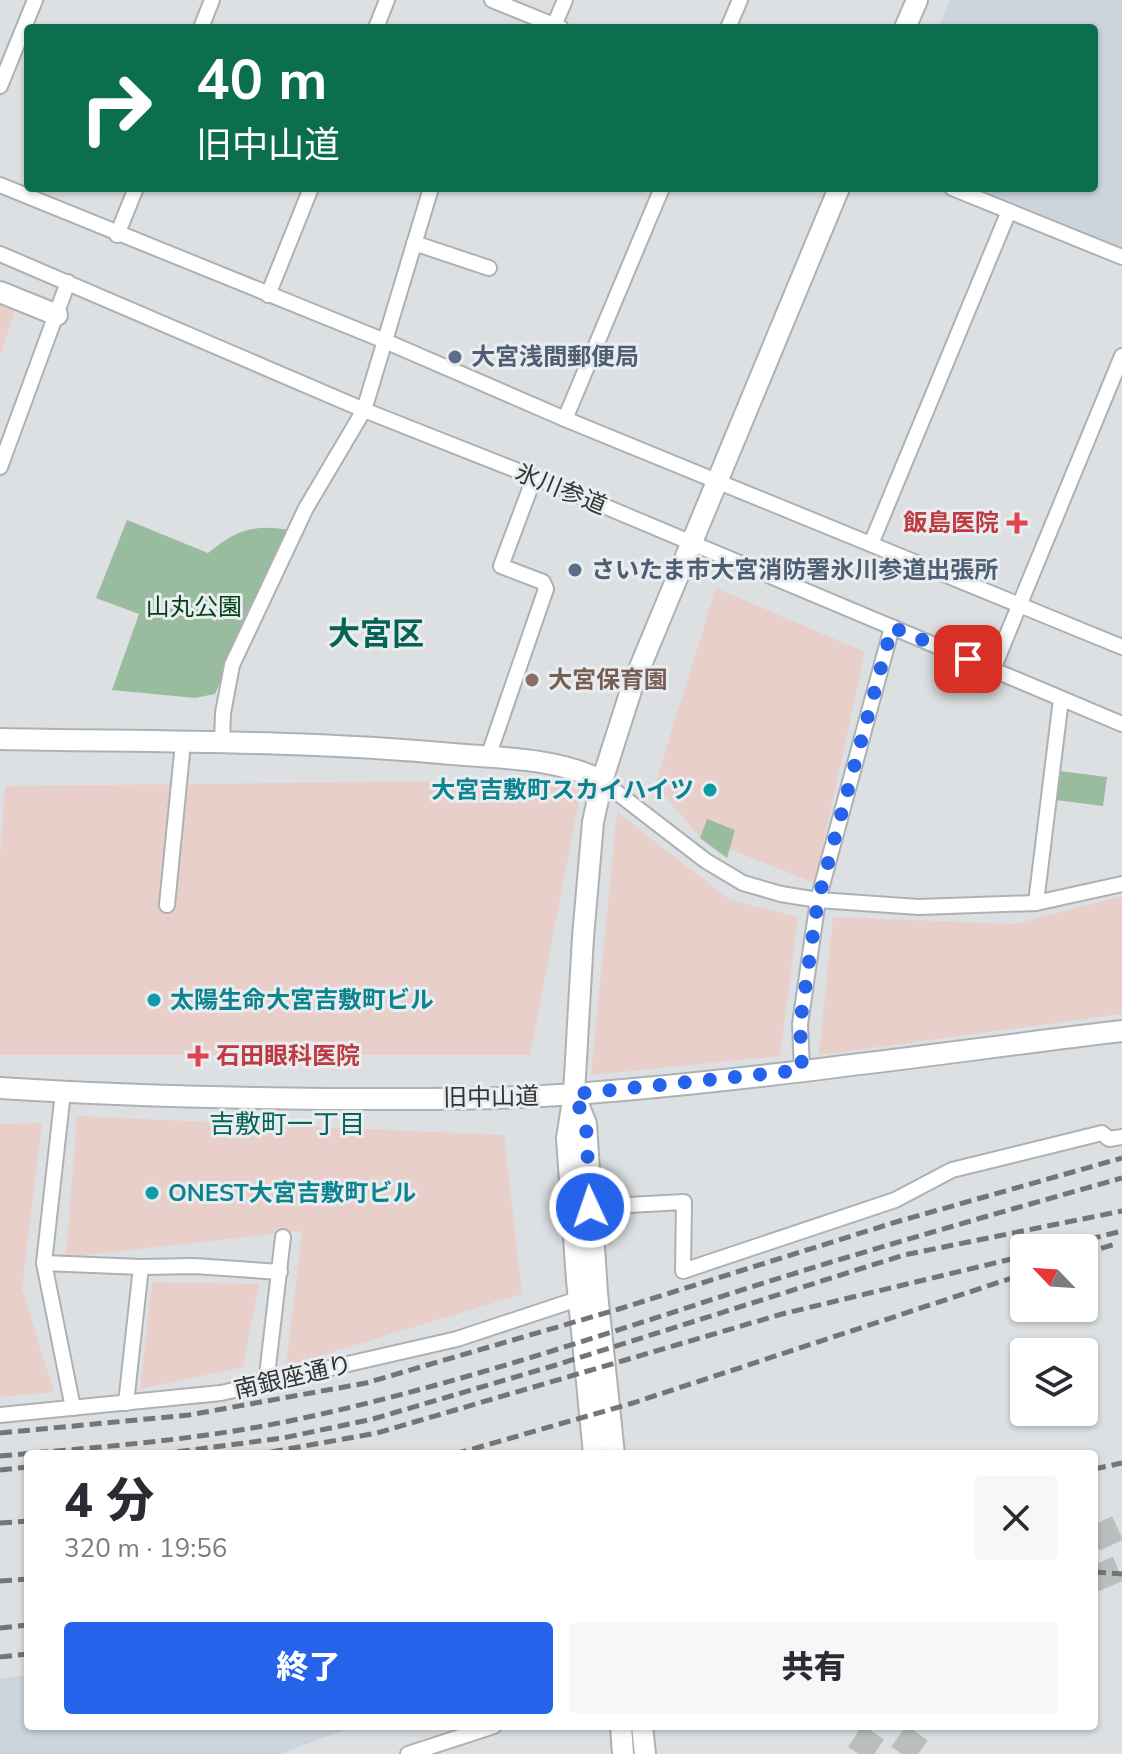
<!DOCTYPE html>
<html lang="ja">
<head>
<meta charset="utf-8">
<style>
  :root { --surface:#fff; --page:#f7f7f7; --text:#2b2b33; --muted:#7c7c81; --accent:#2563eb }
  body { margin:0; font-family:"Nunito Sans","Noto Sans JP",sans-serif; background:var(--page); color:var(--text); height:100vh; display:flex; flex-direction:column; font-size:30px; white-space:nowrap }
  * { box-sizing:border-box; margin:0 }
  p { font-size:26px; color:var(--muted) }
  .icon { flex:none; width:44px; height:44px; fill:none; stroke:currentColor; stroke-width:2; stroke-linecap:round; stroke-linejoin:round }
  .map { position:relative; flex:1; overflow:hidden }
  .side { position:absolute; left:24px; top:1450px; width:1074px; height:280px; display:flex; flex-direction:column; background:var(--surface); border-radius:8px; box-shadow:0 2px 6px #0004 }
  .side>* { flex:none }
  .banner { position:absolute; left:24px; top:24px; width:1074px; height:168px; border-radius:8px; box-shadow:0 2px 6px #0004; background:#0b6e4f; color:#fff; overflow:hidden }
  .needle { width:52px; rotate:295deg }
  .tools { position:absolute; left:1010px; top:1234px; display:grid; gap:16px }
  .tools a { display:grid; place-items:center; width:88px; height:88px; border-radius:8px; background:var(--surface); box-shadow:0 2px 6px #0004; font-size:40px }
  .pin { position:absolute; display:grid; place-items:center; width:68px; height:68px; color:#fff; margin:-34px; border-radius:16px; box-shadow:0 4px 12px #0006 }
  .me { position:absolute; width:88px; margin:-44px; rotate:357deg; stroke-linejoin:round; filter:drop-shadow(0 0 6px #0008) }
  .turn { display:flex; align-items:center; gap:28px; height:168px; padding:0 40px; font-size:36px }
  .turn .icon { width:104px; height:104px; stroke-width:2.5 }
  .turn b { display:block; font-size:56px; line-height:68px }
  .round { display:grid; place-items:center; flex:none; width:84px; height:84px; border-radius:8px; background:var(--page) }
  .headline { display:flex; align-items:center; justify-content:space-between; height:136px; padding:0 40px }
  h1 { font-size:48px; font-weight:800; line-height:60px }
  .cta { display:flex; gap:16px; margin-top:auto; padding:16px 40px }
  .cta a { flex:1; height:92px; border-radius:8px; background:var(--accent); color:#fff; font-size:32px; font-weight:800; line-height:92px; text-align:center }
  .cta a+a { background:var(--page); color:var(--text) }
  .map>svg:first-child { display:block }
  .commercial { fill:#e9cfc9 }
  .built { fill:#ccd4dc }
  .green { fill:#9abc9e }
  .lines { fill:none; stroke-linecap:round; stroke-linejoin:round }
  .highway-tunnel { stroke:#bbbebf; stroke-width:26; stroke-dasharray:26 13; stroke-linecap:butt }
  .street-casing { stroke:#aeb1b3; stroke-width:18 }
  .secondary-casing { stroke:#aeb1b3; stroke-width:24 }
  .street { stroke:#fff; stroke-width:14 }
  .secondary { stroke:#fff; stroke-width:20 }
  .rail { stroke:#737576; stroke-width:5; stroke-dasharray:12 6; stroke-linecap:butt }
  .route { stroke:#2563eb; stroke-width:14; stroke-dasharray:0 25.2 }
  .service-dot { fill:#5c6f8a; stroke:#eaedef; stroke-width:3 }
  .health-dot { fill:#e0444e; stroke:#eaedef; stroke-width:3 }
  .education-dot { fill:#8d6e63; stroke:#eaedef; stroke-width:3 }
  .culture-dot { fill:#0f9aa8; stroke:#eaedef; stroke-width:3 }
  .labels { text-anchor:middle; stroke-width:6; stroke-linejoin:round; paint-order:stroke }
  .service-label { font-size:24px; font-weight:bold; fill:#4e5e75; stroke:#eaedef; text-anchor:start }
  .street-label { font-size:24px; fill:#333435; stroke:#eaedef }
  .health-label { font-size:24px; font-weight:bold; fill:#be3a42; stroke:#eaedef; text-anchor:end }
  .park-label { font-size:24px; fill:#004416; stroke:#eaedef }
  .education-label { font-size:24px; font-weight:bold; fill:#785e54; stroke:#eaedef; text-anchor:start }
  .culture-label { font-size:24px; font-weight:bold; fill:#0d838f; stroke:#eaedef; text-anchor:start }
  .neighbourhood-label { font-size:26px; fill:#056356; stroke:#eaedef }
  .district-label { font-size:32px; font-weight:bold; fill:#056356; stroke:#eaedef }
</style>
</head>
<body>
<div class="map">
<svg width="1122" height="1754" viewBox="0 0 1122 1754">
  <rect width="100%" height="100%" fill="#dde0e2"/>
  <g class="commercial">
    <path d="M0,291L19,299L0,357Z"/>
    <path d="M716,588L865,652L815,883L700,838L655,784Z"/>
    <path d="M553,780L581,791L530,1055H0V855L5,786Z"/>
    <path d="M617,812L730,900L798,917L780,1056L591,1075Z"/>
    <path d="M1122,896V1014L819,1055L833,917L1015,924Z"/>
    <path d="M77,1116L504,1135L522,1294L286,1366L302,1231L66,1257Z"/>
    <path d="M42,1123L22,1289L54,1392L0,1397V1124Z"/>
    <path d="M152,1282L259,1284L243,1367L140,1389Z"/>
  </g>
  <g class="built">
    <path d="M950,0H1122V247L977,188H1094V28H939Z"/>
    <path d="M28,1675V1726H355L279,1754H0V1679Z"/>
  </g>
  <g class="green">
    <path d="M127,520L208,553C236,530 252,524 289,530L215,694L195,698L112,690L139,614L96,598Z"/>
    <path d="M1059,771L1107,777L1103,806L1056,800Z"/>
    <path d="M707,819L735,830L727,858L700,838Z"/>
  </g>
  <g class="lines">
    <g class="highway-tunnel">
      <path d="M1094,1539L1122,1526"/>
      <path d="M1094,1579L1122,1567"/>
      <path d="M859,1754L877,1726"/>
      <path d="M902,1754L922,1726"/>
    </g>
    <g class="street-casing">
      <g id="street">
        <path d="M492,0L561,28"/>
        <path d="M201,28L212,0"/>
        <path d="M376,28L387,0"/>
        <path d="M553,28L565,0"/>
        <path d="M728,28L740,0"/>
        <path d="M0,86L35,0"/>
        <path d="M0,185L385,341L565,419L1122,647"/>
        <path d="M952,188L1122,257"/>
        <path d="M117,235L136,188"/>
        <path d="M414,243L489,268"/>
        <path d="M0,254L364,410L566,490L1122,724"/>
        <path d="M268,295L311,188"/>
        <path d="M565,419L662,188"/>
        <path d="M0,467L68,282"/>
        <path d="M871,544L1009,211"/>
        <path d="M993,669L1122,356"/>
        <path d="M222,742L223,713L232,665L306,508L364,410L431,188"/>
        <path d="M488,757L546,589L543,582L501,566L534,478"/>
        <path d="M602,781L706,861L743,883L781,894L818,900L919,907L1036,903L1122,884"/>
        <path d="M1036,903L1061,699"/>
        <path d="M167,905L183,743"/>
        <path d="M802,1070L800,1024L818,900L892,627"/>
        <path d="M63,1092L44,1263L73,1408"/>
        <path d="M590,1207L684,1202L683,1271L895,1200L952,1170L1102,1133L1109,1139L1122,1137"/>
        <path d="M44,1263L141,1267L194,1266L280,1272"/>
        <path d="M266,1384L283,1237"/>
        <path d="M126,1403L141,1267"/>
        <path d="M0,1415L221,1393L457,1339L578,1299"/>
        <path d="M408,1754L494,1726"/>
      </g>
    </g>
    <g class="secondary-casing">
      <g id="secondary">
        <path d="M905,28L917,0"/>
        <path d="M0,292L57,315"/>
        <path d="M0,739C151,742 302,740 452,754C500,758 559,758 602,781"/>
        <path d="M0,1088C109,1095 218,1098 327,1099C409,1099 492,1100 575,1094C758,1080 940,1053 1122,1031"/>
        <path d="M574,1094L586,1124L597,1293L614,1454"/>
        <path d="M594,1454L577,1280L567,1138L574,1094L583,937L593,822L602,781L633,684L839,188"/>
        <path d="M621,1726L623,1754"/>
        <path d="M642,1726L645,1754"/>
      </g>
    </g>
    <use href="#street" class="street"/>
    <use href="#secondary" class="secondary"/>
    <g class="rail">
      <path d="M1054,1248L1122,1231"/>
      <path d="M1084,1254L1118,1243"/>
      <path d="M0,1433L189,1415L366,1383L619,1309L896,1222L1122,1158"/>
      <path d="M271,1452L377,1433L782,1314L1024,1256"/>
      <path d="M160,1454L283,1438L373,1419L556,1365L904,1255L1122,1211"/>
      <path d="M455,1454L633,1403L1024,1274"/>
      <path d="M0,1456C100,1447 201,1440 299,1419C453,1386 602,1335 751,1287C874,1248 998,1213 1122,1178"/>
      <path d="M1094,1469L1122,1463"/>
      <path d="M0,1470L28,1467"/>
      <path d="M0,1523L28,1521"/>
      <path d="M1094,1572L1122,1574"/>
      <path d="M0,1581L28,1579"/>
      <path d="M0,1628L28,1625"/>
      <path d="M0,1657L28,1654"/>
    </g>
  </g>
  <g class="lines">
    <path class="route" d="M590,1207L586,1124L574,1094L802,1070L800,1024L818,900L892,627L968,659"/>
  </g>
  <g class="service-dot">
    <circle cx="455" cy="357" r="8"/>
    <circle cx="575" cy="570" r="8"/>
  </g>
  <g class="health-dot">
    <path d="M1013 511h8v8h8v8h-8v8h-8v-8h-8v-8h8z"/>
    <path d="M194 1044h8v8h8v8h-8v8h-8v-8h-8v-8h8z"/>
  </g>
  <circle class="education-dot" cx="532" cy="680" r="8"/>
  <g class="culture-dot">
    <circle cx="710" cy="790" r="8"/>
    <circle cx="154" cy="1000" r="8"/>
    <circle cx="152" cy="1193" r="8"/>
  </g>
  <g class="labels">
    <g class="service-label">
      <text x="471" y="365">大宮浅間郵便局</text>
      <text x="591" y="578">さいたま市大宮消防署氷川参道出張所</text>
    </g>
    <g class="street-label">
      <text transform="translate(561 489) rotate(22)" y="8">氷川参道</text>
      <text transform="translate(491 1097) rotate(-1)" y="8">旧中山道</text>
      <text transform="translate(293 1377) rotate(-13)" y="8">南銀座通り</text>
    </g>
    <g class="health-label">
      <text x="999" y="531">飯島医院</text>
      <text x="216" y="1064" text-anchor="start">石田眼科医院</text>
    </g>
    <g class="park-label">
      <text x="194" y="615">山丸公園</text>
    </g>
    <g class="education-label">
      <text x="548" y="688">大宮保育園</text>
    </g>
    <g class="culture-label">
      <text x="694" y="798" text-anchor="end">大宮吉敷町スカイハイツ</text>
      <text x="170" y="1008">太陽生命大宮吉敷町ビル</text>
      <text x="168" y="1201">ONEST大宮吉敷町ビル</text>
    </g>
    <g class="neighbourhood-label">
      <text x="287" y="1133">吉敷町一丁目</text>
    </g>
    <g class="district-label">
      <text x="376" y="645">大宮区</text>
    </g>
  </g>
</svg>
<div class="tools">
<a><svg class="needle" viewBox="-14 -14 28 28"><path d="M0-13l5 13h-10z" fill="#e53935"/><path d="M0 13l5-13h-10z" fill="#7c7c81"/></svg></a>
<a><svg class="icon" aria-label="layers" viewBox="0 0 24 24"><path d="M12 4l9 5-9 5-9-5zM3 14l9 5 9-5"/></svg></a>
</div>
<div class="pin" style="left:968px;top:659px;background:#d93025"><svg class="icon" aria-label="arrive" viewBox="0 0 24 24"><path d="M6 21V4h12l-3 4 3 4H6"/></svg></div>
<svg class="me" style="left:590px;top:1207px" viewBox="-20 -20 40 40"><circle r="17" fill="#2563eb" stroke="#fff" stroke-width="3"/><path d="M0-11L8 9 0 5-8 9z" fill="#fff"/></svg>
<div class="banner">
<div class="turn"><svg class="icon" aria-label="right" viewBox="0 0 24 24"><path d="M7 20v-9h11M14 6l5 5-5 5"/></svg><div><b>40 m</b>旧中山道</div></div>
</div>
<section class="side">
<div class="headline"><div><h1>4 分</h1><p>320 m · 19:56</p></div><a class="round"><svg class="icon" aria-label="close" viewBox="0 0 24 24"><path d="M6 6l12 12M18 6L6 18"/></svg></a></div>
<div class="cta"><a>終了</a><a>共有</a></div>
</section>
</div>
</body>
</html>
